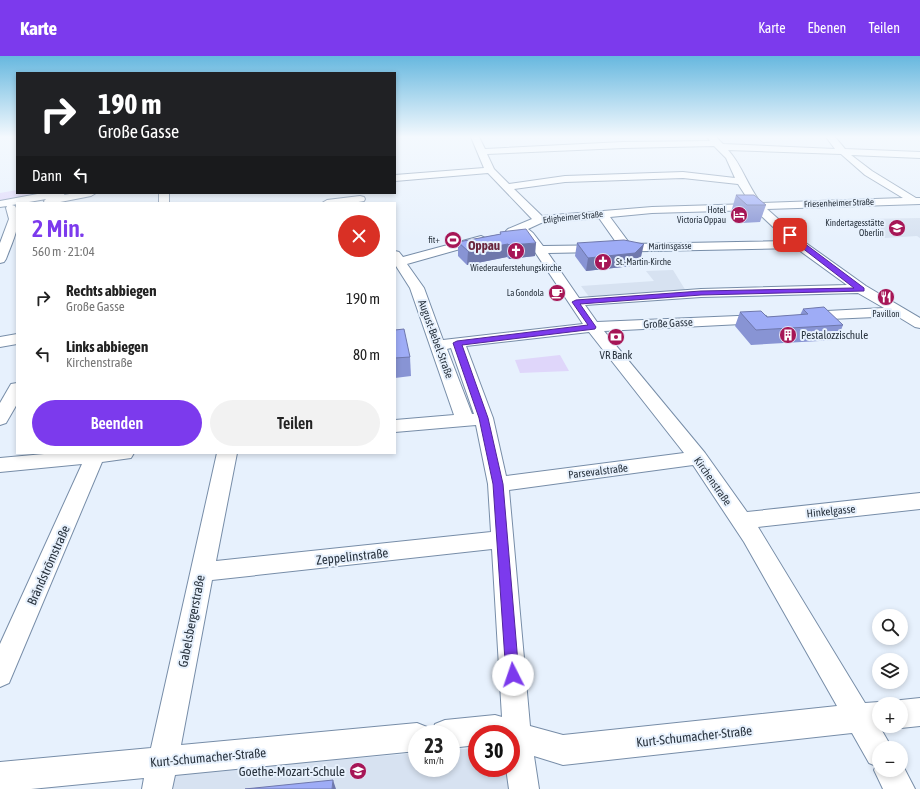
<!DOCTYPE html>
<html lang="de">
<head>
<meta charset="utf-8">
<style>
  :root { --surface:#fff; --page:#f2f2f2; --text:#222; --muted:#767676; --accent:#7c3aed }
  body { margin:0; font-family:"Asap Condensed",sans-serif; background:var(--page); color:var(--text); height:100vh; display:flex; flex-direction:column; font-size:15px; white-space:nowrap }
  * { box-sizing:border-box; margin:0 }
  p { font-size:13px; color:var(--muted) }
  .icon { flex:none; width:22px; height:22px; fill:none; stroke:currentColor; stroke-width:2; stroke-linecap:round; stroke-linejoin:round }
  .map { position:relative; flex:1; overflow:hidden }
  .side { position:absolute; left:16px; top:146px; width:380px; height:252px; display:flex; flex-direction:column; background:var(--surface); border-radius:0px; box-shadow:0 2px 6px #0003 }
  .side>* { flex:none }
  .hud { position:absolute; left:16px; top:16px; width:380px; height:122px; border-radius:0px; box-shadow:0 2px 6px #0003; background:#202124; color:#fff; overflow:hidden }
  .tools { position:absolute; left:872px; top:553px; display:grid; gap:8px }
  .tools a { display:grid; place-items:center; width:36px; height:36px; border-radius:50%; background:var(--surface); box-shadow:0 2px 6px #0003; font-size:20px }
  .speed { position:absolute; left:408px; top:669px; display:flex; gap:8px; font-size:20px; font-weight:700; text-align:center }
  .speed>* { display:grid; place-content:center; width:52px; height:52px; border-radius:50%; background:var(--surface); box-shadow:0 2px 6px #0003; line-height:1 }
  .speed small { font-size:10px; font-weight:400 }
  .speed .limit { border:6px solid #d22; background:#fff; color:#111 }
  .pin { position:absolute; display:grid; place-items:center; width:34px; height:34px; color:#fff; margin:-17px; border-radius:8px; box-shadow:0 2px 6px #0006 }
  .me { position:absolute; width:44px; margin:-22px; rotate:356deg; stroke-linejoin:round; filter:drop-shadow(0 0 3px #0008) }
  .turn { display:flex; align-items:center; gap:14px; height:84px; padding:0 16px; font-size:18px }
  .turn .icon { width:52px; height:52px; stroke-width:2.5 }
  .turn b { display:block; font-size:28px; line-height:34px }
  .then { display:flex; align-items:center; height:38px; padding:0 16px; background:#0003; gap:8px; font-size:15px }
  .round { display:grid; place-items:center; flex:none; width:42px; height:42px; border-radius:21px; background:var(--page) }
  .head { display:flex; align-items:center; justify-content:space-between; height:68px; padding:0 16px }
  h1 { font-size:24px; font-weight:600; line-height:30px; color:var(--accent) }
  .action { display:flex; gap:8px; margin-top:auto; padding:8px 16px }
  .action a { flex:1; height:46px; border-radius:24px; background:var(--accent); color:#fff; font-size:16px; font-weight:600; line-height:46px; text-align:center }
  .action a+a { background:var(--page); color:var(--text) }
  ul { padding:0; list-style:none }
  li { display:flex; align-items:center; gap:12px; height:56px; padding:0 16px }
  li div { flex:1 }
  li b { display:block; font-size:15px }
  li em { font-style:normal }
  header { display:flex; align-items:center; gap:24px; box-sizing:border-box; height:56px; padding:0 20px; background:var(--accent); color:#fff }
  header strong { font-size:19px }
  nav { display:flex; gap:22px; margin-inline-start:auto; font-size:14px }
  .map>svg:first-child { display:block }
  .built { fill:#d7e2f1 }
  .green { fill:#dfd6fa }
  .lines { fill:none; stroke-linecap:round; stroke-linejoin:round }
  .minor-casing { stroke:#778da8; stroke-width:2 }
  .minor { fill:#fff; fill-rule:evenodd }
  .wall { fill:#8894d4 }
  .shaded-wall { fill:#6f78ac }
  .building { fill:#9eacf6; stroke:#6f78ac }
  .route { fill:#7c3aed; stroke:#51269a }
  .labels { text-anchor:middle; stroke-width:4; stroke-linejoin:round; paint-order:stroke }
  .far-street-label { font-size:9px; fill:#29333e; stroke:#e7f1fd }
  .far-poi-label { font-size:9px; fill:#29333e; stroke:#e7f1fd; text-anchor:end }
  .street-label { font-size:11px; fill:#29333e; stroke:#e7f1fd }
  .poi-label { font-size:11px; fill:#29333e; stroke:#e7f1fd; text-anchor:start }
  .far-district-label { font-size:13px; font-weight:bold; fill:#6a263e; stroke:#e7f1fd }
  .near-street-label { font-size:13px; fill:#29333e; stroke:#e7f1fd }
  .near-poi-label { font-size:13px; fill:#29333e; stroke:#e7f1fd; text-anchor:end }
</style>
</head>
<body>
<header>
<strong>Karte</strong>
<nav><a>Karte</a><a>Ebenen</a><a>Teilen</a></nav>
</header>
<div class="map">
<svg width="920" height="733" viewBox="0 0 920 733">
  <rect width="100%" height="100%" fill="#e7f1fd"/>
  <g class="built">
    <path d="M920,162V182L917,180L885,182L871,172H875L862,163Z"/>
    <path d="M673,214L686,235L590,242L581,230L654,225L646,215Z"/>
    <path d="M477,692V712H506L509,733H169L172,718L417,697V712H451V694Z"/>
  </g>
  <g class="green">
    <path d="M17,134V137H50L0,146V137Z"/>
    <path d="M560,299L569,315L520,317L515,304Z"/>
  </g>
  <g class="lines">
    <g class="minor-casing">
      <g id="minor">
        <path d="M471,81H479L485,93L623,86L710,85L707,81H716L723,88L835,93L826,81H835L845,93L920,96V102L851,99L872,115L916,142H920V148L767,153L803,185L866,230L920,262V272L915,271L897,260L808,264L803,263L801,260L803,257L808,256L884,252L858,237L701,241L585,249L597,266L761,259L766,260L768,263L766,266L761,267L604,275L705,397L747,456L920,437V453L758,471L865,647L879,646L884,648H879V670H889L881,673L892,692H879V714H901V706L915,733H883L874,714L876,710L869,707L852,677L563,709L534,700L539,733H509L506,712H511V678H477V689L451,692V678H431L435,668L445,664L495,659L502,661L492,493L212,524L181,689L417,667L427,671L430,678H417V695L175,719L172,733H142L144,722L31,733H0V706L151,692L217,397H237L216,505L491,476L488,428L476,369L395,376V364L454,359L410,232L396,210L395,211V195L399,196L403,201L481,180L485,182L487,184L485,186L407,208L424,232L443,284L583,268L525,181L519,176L512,178L508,177L506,175L508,173L532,163L488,117L395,125V119L484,112ZM714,90L726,102L735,122L683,116L565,120L509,128L494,113L487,98L623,92ZM728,94L841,98L865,119L903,142L761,147C748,131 742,109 728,94ZM683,122L738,128L751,148L652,151L542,160L514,133L565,126ZM755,154L788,185L630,188L610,161L652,157ZM599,162L618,189L543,190L533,177L528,173L541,167ZM796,192L847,229L701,233L579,242L548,197ZM589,276L684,397L506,420L493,362L466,290ZM451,292L474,358H472L447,293ZM693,409L744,486L837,650L563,679L530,670L509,434Z"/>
        <path d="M43,137H65L64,139L75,137H96L91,140L55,147H45L44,145L46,143L12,149L15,150C24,164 11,189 6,203L4,206L0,207V187L9,163L6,152L7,150L0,151V145Z"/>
        <rect x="159" y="137" width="10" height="10"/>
        <path d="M360,140L364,141L365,143L364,145L353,147H322L327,144Z"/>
        <path d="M17,278V288L0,291V281Z"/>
        <path d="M17,327V348L6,367L0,369V347L11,328Z"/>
        <path d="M55,397H134L131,402L102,406L9,627L0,631V588L82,408L0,416V402Z"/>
        <path d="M920,642V670L901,672L896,670H901V648H891L901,644Z"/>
      </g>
    </g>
    <use href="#minor" class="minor"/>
  </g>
  <g class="wall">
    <path d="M736,139L766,149L760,166L742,167L731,156Z"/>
    <path d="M500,176L535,200L509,203L507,201L467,209L458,200V186L500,178Z"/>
    <path d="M577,187L641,201L632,210L586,215L575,200Z"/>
    <path d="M803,253L843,269L837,284L751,289L735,270L740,256L767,261L800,259Z"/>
    <path d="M395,274L410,301L411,320L395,322Z"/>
  </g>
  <g class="shaded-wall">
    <path d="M536,187L535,200L509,203V189Z"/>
    <path d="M508,188L507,201L467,209L468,195Z"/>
    <path d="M644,188L641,201L632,210L586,215L588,202Z"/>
    <path d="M333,724L336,733H332Z"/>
  </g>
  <g class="building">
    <path d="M736,139H754L766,149H747Z"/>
    <path d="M526,173L536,187L509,189L508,188L468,195L458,186L501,178L500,176Z"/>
    <path d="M624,184L644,188L635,197L588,202L577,187Z"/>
    <path d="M824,251L843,269L756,274L740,256L761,255L767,261L808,258L803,253Z"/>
    <path d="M404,273L410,301L395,302V274Z"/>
    <path d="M333,724L332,733H245Z"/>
  </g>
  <linearGradient id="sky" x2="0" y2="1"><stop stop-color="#67b8df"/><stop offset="0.44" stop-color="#f4f9fe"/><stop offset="1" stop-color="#f4f9fe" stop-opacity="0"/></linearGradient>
  <rect width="920" height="184" fill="url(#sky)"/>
  <path class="route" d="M788,178H792L864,232V235L701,239L580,248L596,271L595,273L462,289L488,362L503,428L519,619L517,624L513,626L508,624L506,619L493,428L479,362L453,287L457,285L588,269L572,246L576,244L701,235L854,232L788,181Z"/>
  <defs>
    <g id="hotel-disc" transform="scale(0.9)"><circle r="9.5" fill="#a61656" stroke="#e7f1fd"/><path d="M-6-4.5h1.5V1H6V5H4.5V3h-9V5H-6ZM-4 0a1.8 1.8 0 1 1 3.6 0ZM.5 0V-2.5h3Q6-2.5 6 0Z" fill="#fff"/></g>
    <g id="school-disc" transform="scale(0.9)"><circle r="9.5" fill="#a61656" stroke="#e7f1fd"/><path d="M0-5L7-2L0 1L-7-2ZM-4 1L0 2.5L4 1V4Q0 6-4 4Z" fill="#fff"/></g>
    <g id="stadium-disc" transform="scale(0.9)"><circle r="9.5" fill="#a61656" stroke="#e7f1fd"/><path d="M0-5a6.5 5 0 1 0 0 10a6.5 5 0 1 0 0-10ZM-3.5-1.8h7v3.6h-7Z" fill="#fff"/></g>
    <g id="church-disc" transform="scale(0.9)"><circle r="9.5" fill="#a61656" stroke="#e7f1fd"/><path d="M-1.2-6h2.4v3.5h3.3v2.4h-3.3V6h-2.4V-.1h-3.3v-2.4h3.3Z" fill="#fff"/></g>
    <g id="cafe-disc" transform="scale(0.9)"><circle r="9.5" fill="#a61656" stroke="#e7f1fd"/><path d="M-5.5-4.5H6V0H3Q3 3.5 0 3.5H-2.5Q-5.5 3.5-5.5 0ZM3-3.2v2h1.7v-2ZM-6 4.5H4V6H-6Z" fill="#fff"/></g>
    <g id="restaurant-disc" transform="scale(0.9)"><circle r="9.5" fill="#a61656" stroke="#e7f1fd"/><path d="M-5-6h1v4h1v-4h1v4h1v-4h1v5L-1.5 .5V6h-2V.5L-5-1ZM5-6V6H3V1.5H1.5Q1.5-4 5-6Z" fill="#fff"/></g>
    <g id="building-disc" transform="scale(0.9)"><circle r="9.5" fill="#a61656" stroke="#e7f1fd"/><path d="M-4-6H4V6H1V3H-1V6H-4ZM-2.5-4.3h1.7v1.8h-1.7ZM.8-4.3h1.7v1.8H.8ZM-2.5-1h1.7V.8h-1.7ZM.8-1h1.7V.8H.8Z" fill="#fff"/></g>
    <g id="bank-disc" transform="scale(0.9)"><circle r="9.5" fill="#a61656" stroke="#e7f1fd"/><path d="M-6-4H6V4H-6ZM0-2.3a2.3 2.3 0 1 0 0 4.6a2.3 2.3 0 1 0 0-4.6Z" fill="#fff"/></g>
  </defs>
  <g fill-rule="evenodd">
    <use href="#hotel-disc" x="739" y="159"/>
    <use href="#school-disc" x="897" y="172"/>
    <use href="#stadium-disc" x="453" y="184"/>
    <use href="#church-disc" x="516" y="195"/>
    <use href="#church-disc" x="603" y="206"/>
    <use href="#cafe-disc" x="557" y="237"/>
    <use href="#restaurant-disc" x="886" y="241"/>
    <use href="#building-disc" x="788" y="279"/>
    <use href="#bank-disc" x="616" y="281"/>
    <use href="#school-disc" x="358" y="715"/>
  </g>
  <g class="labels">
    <g class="far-street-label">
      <text transform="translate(839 147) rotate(-2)" y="3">Friesenheimer Straße</text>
      <text transform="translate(573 161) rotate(-6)" y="3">Edigheimer Straße</text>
      <text transform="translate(670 190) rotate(-1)" y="3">Martinsgasse</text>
    </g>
    <g class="far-poi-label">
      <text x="726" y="157">Hotel<tspan x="726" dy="10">Victoria Oppau</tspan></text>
      <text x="884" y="170">Kindertagesstätte<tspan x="884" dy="10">Oberlin</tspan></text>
      <text x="440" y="187">fit+</text>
      <text x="616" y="209" text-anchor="start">St.-Martin-Kirche</text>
      <text x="516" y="215" text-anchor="middle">Wiederauferstehungskirche</text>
      <text x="544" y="240">La Gondola</text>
      <text x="886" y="261" text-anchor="middle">Pavillon</text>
    </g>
    <g class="street-label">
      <text transform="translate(668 267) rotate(-3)" y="4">Große Gasse</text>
      <text transform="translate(436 283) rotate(70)" y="4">August-Bebel-Straße</text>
      <text transform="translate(598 415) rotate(-7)" y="4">Parsevalstraße</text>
      <text transform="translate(713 425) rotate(55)" y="4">Kirchenstraße</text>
      <text transform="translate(831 455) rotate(-6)" y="4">Hinkelgasse</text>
    </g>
    <g class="poi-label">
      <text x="801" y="283">Pestalozzischule</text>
      <text x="616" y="303" text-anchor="middle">VR Bank</text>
    </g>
    <g class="far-district-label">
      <text x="484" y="194">Oppau</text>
    </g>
    <g class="near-street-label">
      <text transform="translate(352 500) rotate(-6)" y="5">Zeppelinstraße</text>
      <text transform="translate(48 509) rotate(-66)" y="5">Brändströmstraße</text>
      <text transform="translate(191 565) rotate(-79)" y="5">Gabelsbergerstraße</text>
      <text transform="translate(694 680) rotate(-6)" y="5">Kurt-Schumacher-Straße</text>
      <text transform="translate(208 701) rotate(-5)" y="5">Kurt-Schumacher-Straße</text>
    </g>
    <g class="near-poi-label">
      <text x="345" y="720">Goethe-Mozart-Schule</text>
    </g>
  </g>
</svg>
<div class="tools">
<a><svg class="icon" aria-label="search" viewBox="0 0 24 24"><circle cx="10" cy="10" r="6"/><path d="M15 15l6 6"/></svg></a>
<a><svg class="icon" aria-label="layers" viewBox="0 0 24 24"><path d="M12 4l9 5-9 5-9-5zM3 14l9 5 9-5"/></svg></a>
<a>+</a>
<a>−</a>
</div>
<div class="speed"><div>23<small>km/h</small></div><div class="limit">30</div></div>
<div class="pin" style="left:790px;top:179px;background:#d93025"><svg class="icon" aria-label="arrive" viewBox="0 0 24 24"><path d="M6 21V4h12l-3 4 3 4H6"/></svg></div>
<svg class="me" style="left:513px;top:619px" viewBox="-20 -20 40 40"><circle r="19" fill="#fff"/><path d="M0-13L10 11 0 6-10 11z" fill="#7c3aed"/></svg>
<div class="hud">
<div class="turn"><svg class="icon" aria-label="right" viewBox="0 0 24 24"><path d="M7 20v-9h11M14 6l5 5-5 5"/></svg><div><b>190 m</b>Große Gasse</div></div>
<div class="then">Dann<svg class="icon" aria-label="left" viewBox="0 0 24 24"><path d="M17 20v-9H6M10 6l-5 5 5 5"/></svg></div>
</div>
<section class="side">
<div class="head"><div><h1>2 Min.</h1><p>560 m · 21:04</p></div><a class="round" style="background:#d93025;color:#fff"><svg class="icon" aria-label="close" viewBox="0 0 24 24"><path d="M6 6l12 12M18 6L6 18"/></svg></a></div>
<ul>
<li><svg class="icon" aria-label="right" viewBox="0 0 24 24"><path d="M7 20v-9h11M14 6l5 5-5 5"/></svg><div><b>Rechts abbiegen</b><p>Große Gasse</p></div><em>190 m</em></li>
<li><svg class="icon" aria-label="left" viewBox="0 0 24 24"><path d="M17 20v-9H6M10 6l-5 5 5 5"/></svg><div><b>Links abbiegen</b><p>Kirchenstraße</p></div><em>80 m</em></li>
</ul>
<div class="action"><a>Beenden</a><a>Teilen</a></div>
</section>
</div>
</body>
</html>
